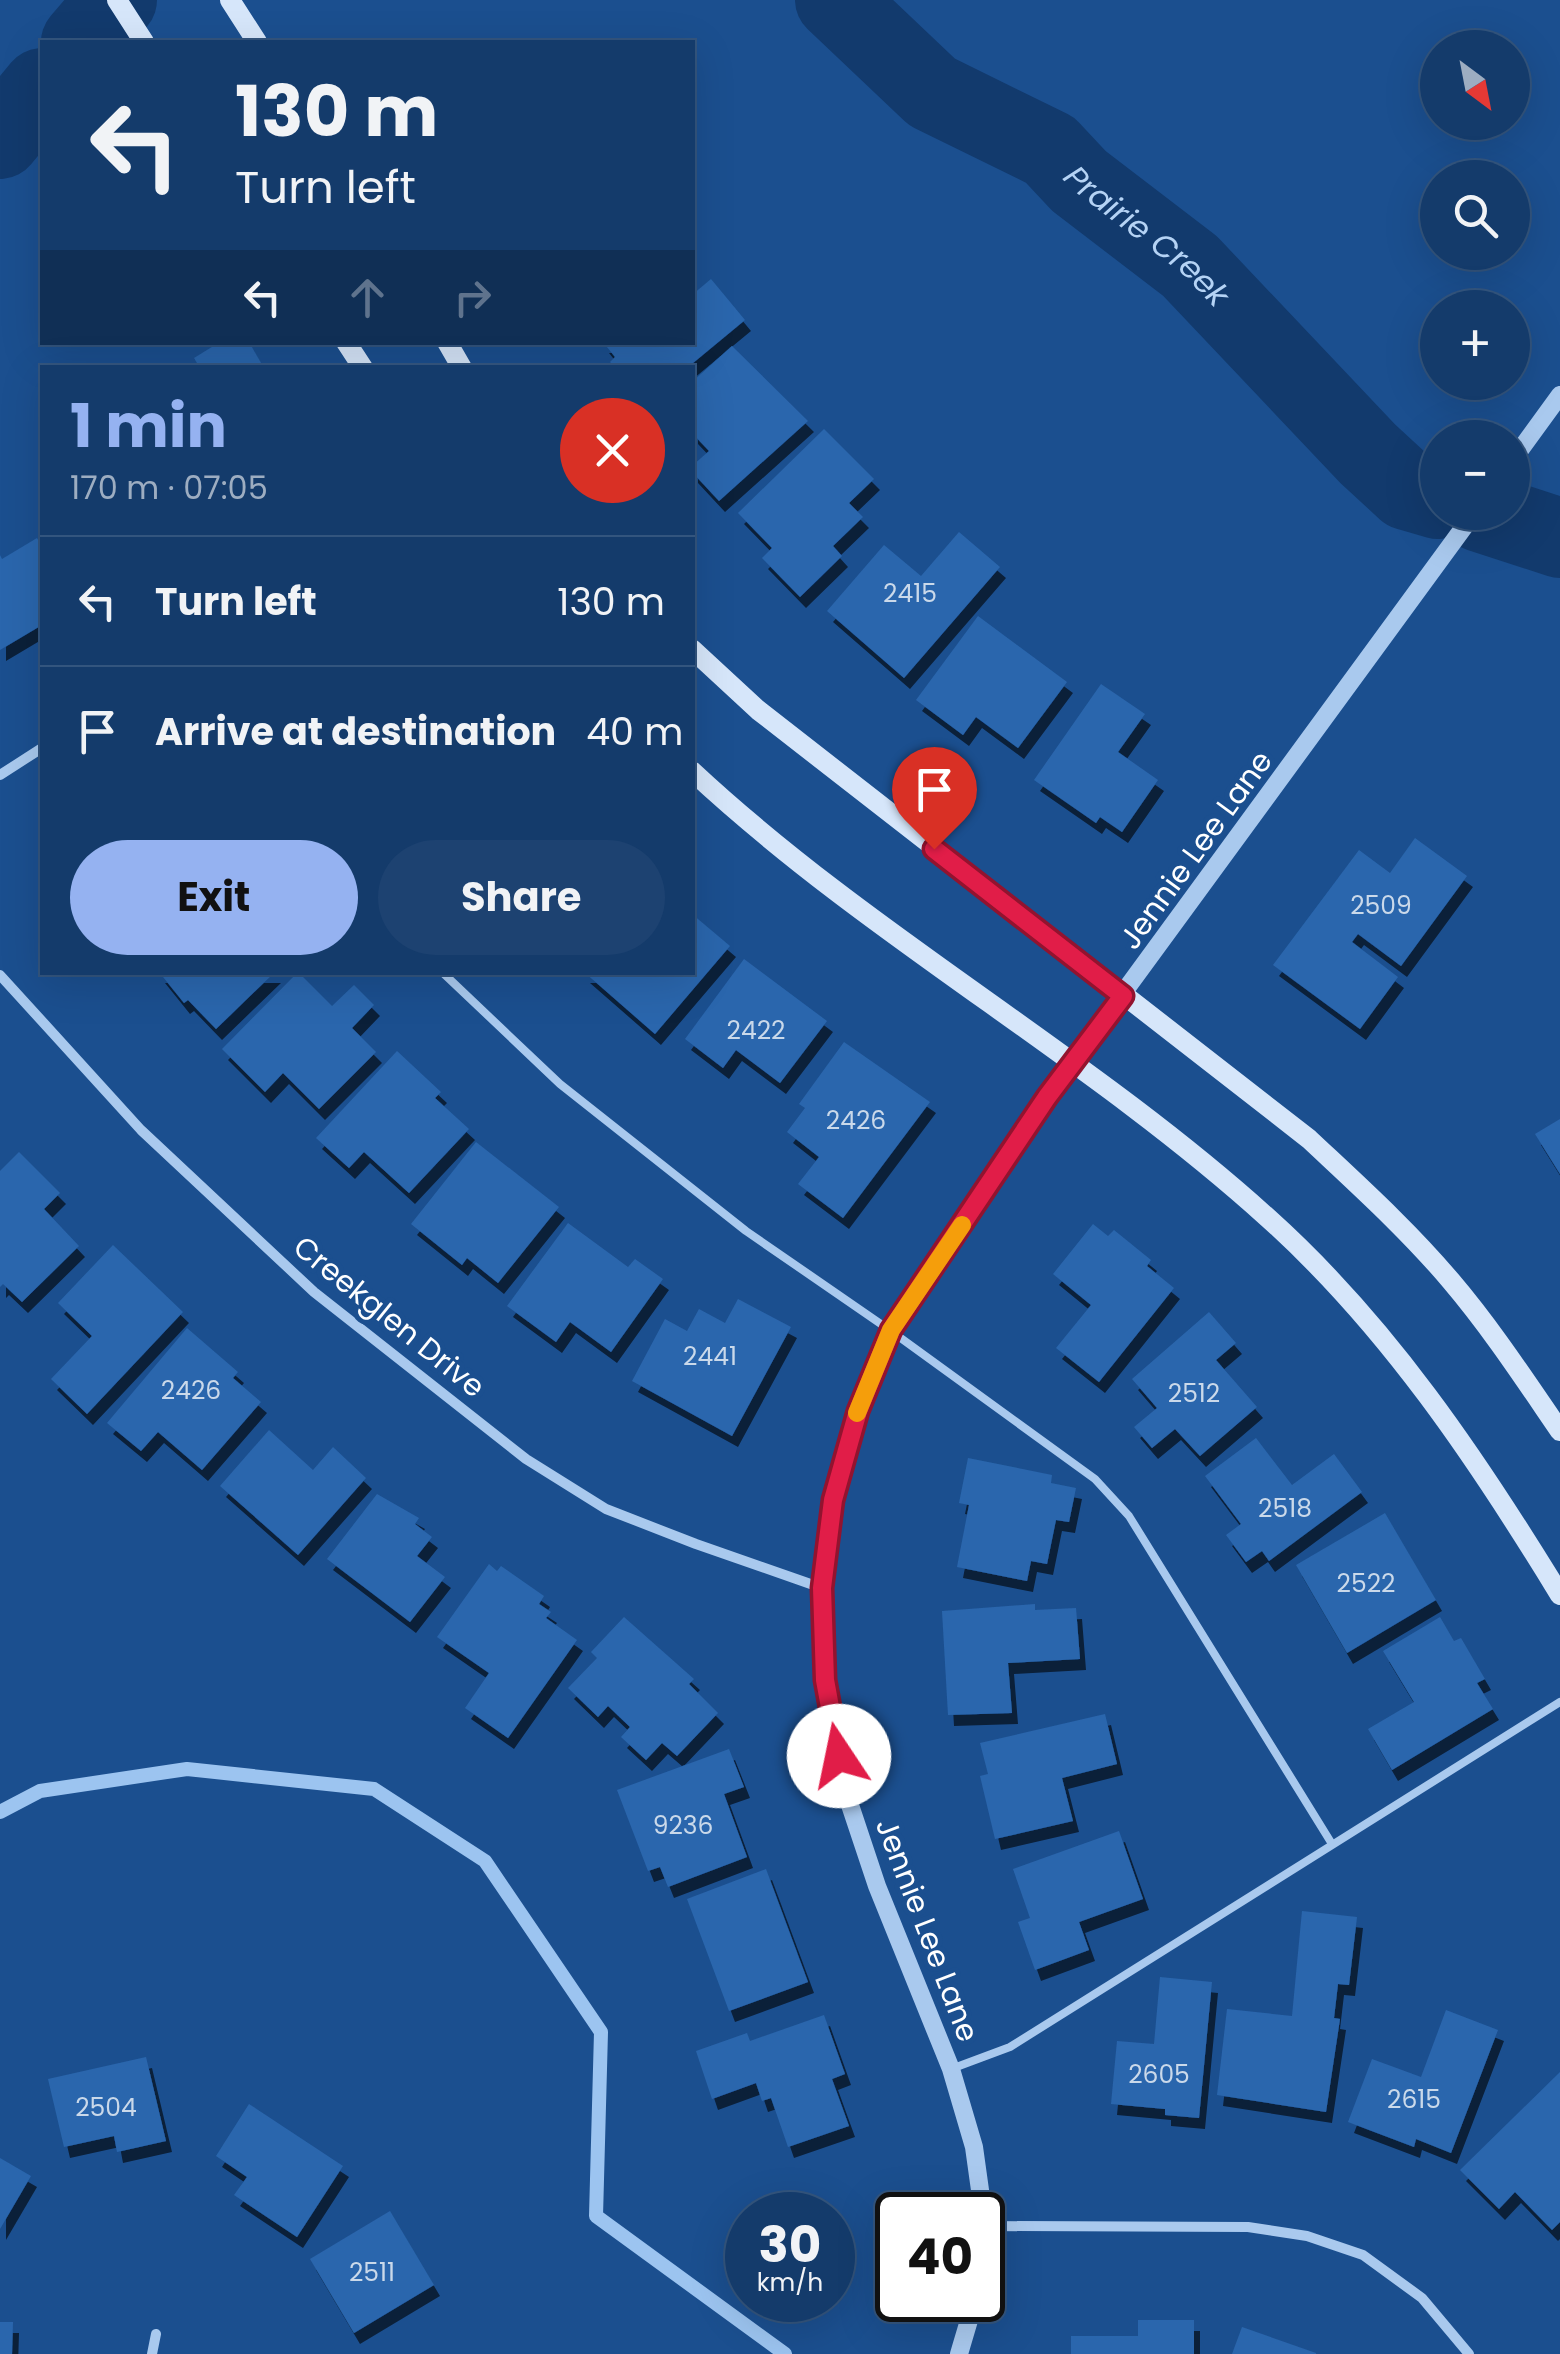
<!DOCTYPE html>
<html lang="en">
<head>
<meta charset="utf-8">
<style>
  :root { --surface:#143b6b; --page:#1d4271; --text:#f1f3f6; --muted:#9dadc1; --line:#33557e; --accent:#95b2f1 }
  body { margin:0; font-family:Poppins,sans-serif; background:var(--page); color:var(--text); height:100vh; display:flex; flex-direction:column; font-size:38px; white-space:nowrap }
  * { box-sizing:border-box; margin:0 }
  p { font-size:32px; color:var(--muted) }
  .icon { flex:none; width:55px; height:55px; fill:none; stroke:currentColor; stroke-width:2; stroke-linecap:round; stroke-linejoin:round }
  .map { position:relative; flex:1; overflow:hidden }
  .drawer { position:absolute; left:40px; top:365px; width:655px; height:610px; display:flex; flex-direction:column; background:var(--surface); border-radius:0px; box-shadow:0 10px 40px #0002,0 0 0 2px var(--line) }
  .drawer>* { flex:none }
  .banner { position:absolute; left:40px; top:40px; width:655px; height:305px; border-radius:0px; box-shadow:0 10px 40px #0002,0 0 0 2px var(--line); background:#143b6b; color:var(--text); overflow:hidden }
  .needle { width:65px; rotate:148deg }
  .controls { position:absolute; left:1420px; top:30px; display:grid; gap:20px }
  .controls a { display:grid; place-items:center; width:110px; height:110px; border-radius:50%; background:var(--surface); box-shadow:0 10px 40px #0002,0 0 0 2px var(--line); font-size:50px }
  .speed { position:absolute; left:725px; top:2192px; display:flex; gap:20px; font-size:50px; font-weight:700; text-align:center }
  .speed>* { display:grid; place-content:center; width:130px; height:130px; border-radius:50%; background:var(--surface); box-shadow:0 10px 40px #0002,0 0 0 2px var(--line); line-height:1 }
  .speed small { font-size:25px; font-weight:400 }
  .speed .limit { border:5px solid #111; border-radius:15px; background:#fff; color:#111 }
  .pin { position:absolute; display:grid; place-items:center; width:85px; height:85px; color:#fff; margin:-102px -42px; border-radius:50% 50% 50% 0; rotate:-45deg; box-shadow:0 0 10px #0007 }
  .pin .icon { rotate:45deg }
  .me { position:absolute; width:110px; margin:-55px; rotate:349deg; stroke-linejoin:round; filter:drop-shadow(0 0 8px #0008) }
  .turn { display:flex; align-items:center; gap:35px; height:210px; padding:0 30px; font-size:45px }
  .turn .icon { width:130px; height:130px; stroke-width:2.5 }
  .turn b { display:block; font-size:70px; line-height:85px }
  .lanes { display:flex; align-items:center; height:95px; padding:0 30px; background:#0003; justify-content:center; gap:50px; direction:ltr }
  .lanes .off { opacity:.35 }
  .round { display:grid; place-items:center; flex:none; width:105px; height:105px; border-radius:52px; background:var(--page) }
  .headline { display:flex; align-items:center; justify-content:space-between; height:170px; padding:0 30px }
  h1 { font-size:60px; font-weight:700; line-height:75px; color:var(--accent) }
  .button { display:flex; gap:20px; margin-top:auto; padding:20px 30px }
  .button a { flex:1; height:115px; border-radius:60px; background:var(--accent); color:#111; font-size:40px; font-weight:700; line-height:115px; text-align:center }
  .button a+a { background:var(--page); color:var(--text) }
  ul { padding:0; list-style:none }
  li { display:flex; align-items:center; gap:30px; height:130px; padding:0 30px; border-top:2px solid var(--line) }
  li div { flex:1 }
  li b { display:block; font-size:38px }
  li em { font-style:normal }
  .map>svg:first-child { display:block }
  .lines { fill:none; stroke-linecap:round; stroke-linejoin:round }
  .stream { stroke:#9cc4f0; stroke-width:14 }
  .river { stroke:#123a6d; stroke-width:80 }
  .building { fill:#2a66ad; filter:url(#shadow) }
  .service { stroke:#a9c9ee; stroke-width:8 }
  .minor { stroke:#a9c9ee; stroke-width:10 }
  .tertiary { stroke:#a9c9ee; stroke-width:18 }
  .secondary { stroke:#d6e6fa; stroke-width:20 }
  .route-casing { stroke:#92132f; stroke-width:25 }
  .route { stroke:#e11d48; stroke-width:18 }
  .slow { stroke:#f59e0b; stroke-width:18 }
  .labels { text-anchor:middle; stroke-width:10; stroke-linejoin:round; paint-order:stroke }
  .number-label { font-size:25px; fill:#cad9ea }
  .street-label { font-size:30px; fill:#fff; stroke:#1b4f8f }
  .water-label { font-size:32px; font-style:italic; fill:#b5d3f5; stroke:#1b4f8f }
</style>
</head>
<body>
<div class="map">
<svg width="1560" height="2354" viewBox="0 0 1560 2354">
  <defs>
    <filter id="shadow"><feDropShadow dx="6" dy="11" stdDeviation="0" flood-color="#0009"/></filter>
  </defs>
  <rect width="100%" height="100%" fill="#1b4f8f"/>
  <g class="lines">
    <path class="stream" d="M0,1812L40,1791L187,1769L374,1789L485,1861L601,2032L596,2216L785,2354"/>
    <g class="river">
      <path id="s1" d="M835,0L932,92L1050,150L1079,181L1190,266L1368,454L1407,490L1438,499"/>
      <path d="M81,42L117,0"/>
      <path d="M0,139L42,88"/>
      <path d="M1480,512L1560,538"/>
    </g>
  </g>
  <g class="building">
    <path d="M711,279L745,320L687,368H615L610,362L615,357L603,342H692V295Z"/>
    <path d="M220,342H249L264,368H200L194,358Z"/>
    <path d="M732,346L808,421L719,501L692,472V466L709,451L692,433V382Z"/>
    <path d="M824,429L874,479L849,503L863,517L833,546L842,556L800,597L762,558L772,548L738,513Z"/>
    <path d="M959,532L1000,567L904,678L827,611L884,545L921,576Z"/>
    <path d="M37,538L42,547V611L38,614L42,625L0,650V555L2,559Z"/>
    <path d="M978,616L1067,682L1018,748L976,717L963,735L916,700Z"/>
    <path d="M1101,684L1145,714L1118,752L1158,780L1122,832L1100,817L1096,823L1034,780Z"/>
    <path d="M1415,838L1467,876L1401,966L1358,934L1352,942L1398,977L1360,1029L1273,965L1359,850L1390,873Z"/>
    <path d="M692,914L730,946L655,1034L584,972H692Z"/>
    <path d="M744,959L827,1021L780,1083L736,1050L723,1068L685,1039Z"/>
    <path d="M159,972H275L216,1029L188,1000L184,1003Z"/>
    <path d="M298,972L332,1006L354,985L374,1005L352,1028L376,1052L319,1109L283,1073L265,1092L222,1049Z"/>
    <path d="M844,1042L930,1102L843,1218L798,1184L819,1157L787,1132L805,1108L799,1104Z"/>
    <path d="M397,1051L441,1092L435,1098L469,1129L409,1193L364,1152L349,1168L316,1138Z"/>
    <path d="M1560,1119V1174L1535,1134Z"/>
    <path d="M476,1142L559,1207L498,1283L467,1258L462,1265L411,1224Z"/>
    <path d="M19,1152L60,1193L44,1209L79,1246L22,1302L3,1284L0,1287V1171Z"/>
    <path d="M568,1223L628,1267L635,1259L663,1279L611,1352L570,1322L556,1342L507,1306Z"/>
    <path d="M1093,1224L1108,1236L1114,1230L1151,1260L1147,1266L1174,1288L1099,1382L1056,1348L1091,1305L1053,1274Z"/>
    <path d="M113,1245L183,1312L87,1414L51,1379L92,1336L58,1303Z"/>
    <path d="M738,1299L791,1327L732,1436L632,1381L665,1319L687,1331L699,1309L725,1323Z"/>
    <path d="M1209,1312L1236,1343L1216,1360L1257,1407L1200,1456L1175,1429L1152,1448L1134,1427L1157,1408L1132,1379Z"/>
    <path d="M187,1328L238,1372L233,1378L261,1402L202,1470L158,1432L141,1451L107,1423Z"/>
    <path d="M269,1430L313,1470L333,1447L366,1478L298,1555L220,1486Z"/>
    <path d="M1256,1438L1292,1485L1334,1454L1362,1492L1269,1561L1262,1551L1246,1562L1226,1535L1241,1524L1205,1476Z"/>
    <path d="M968,1458L1052,1475L1051,1483L1076,1488L1069,1522L1056,1520L1047,1564L1031,1561L1027,1581L957,1567L969,1505L959,1503Z"/>
    <path d="M377,1494L419,1518L415,1524L432,1537L417,1556L445,1577L410,1622L327,1559Z"/>
    <path d="M1385,1513L1436,1600L1347,1653L1296,1565Z"/>
    <path d="M489,1564L497,1571L501,1566L544,1596L539,1604L551,1612L546,1618L577,1640L508,1738L465,1708L489,1673L437,1637Z"/>
    <path d="M1035,1604V1610L1076,1608L1080,1659L1008,1663L1012,1713L948,1715L942,1611Z"/>
    <path d="M624,1617L694,1679L689,1684L718,1713L677,1756L662,1743L646,1760L621,1737L630,1727L608,1706L598,1717L568,1688L597,1658L591,1652Z"/>
    <path d="M1440,1617L1454,1641L1461,1638L1485,1679L1477,1683L1493,1709L1392,1770L1368,1729L1414,1702L1383,1651Z"/>
    <path d="M1105,1714L1117,1764L1062,1778L1073,1821L995,1839L980,1776L988,1774L980,1743Z"/>
    <path d="M729,1749L744,1787L724,1794L747,1857L668,1887L660,1867L648,1871L617,1790Z"/>
    <path d="M1119,1831L1143,1899L1079,1922L1089,1950L1035,1970L1018,1922L1030,1918L1013,1869Z"/>
    <path d="M766,1869L808,1982L729,2011L687,1899Z"/>
    <path d="M1302,1911L1357,1917L1349,1985L1338,1984L1334,2018L1340,2019L1326,2112L1217,2095L1227,2009L1292,2016Z"/>
    <path d="M1160,1977L1212,1982L1199,2118L1165,2115V2109L1111,2104L1117,2041L1154,2044Z"/>
    <path d="M1446,2010L1498,2030L1451,2153L1416,2139L1414,2147L1348,2122L1372,2059L1421,2077Z"/>
    <path d="M824,2015L845,2074L832,2079L849,2126L788,2147L771,2098L762,2101L756,2083L712,2099L696,2051L747,2033L750,2041Z"/>
    <path d="M146,2057L166,2141L117,2152L114,2136L64,2147L48,2079Z"/>
    <path d="M1560,2072V2222L1552,2230L1515,2192L1499,2209L1460,2170Z"/>
    <path d="M249,2104L343,2166L297,2237L234,2195L247,2177L216,2156Z"/>
    <path d="M0,2158L31,2176L0,2229Z"/>
    <path d="M390,2211L434,2285L354,2333L310,2259Z"/>
    <path d="M1138,2320H1194V2354H1071V2336H1138Z"/>
    <path d="M0,2322H13L12,2354H0Z"/>
    <path d="M1242,2327L1316,2353V2354H1232Z"/>
  </g>
  <g class="lines">
    <g class="service">
      <path d="M442,972L560,1084L746,1231L891,1331L1095,1479L1129,1516L1332,1844"/>
      <path d="M951,2069L1010,2047L1560,1702"/>
    </g>
    <g class="minor">
      <path d="M0,775L42,748"/>
      <path d="M0,975L141,1130L314,1292L526,1459L606,1509L696,1544L822,1588"/>
      <path d="M985,2226L1248,2227L1307,2236L1363,2255L1422,2298L1469,2354"/>
      <path d="M152,2354L156,2334"/>
    </g>
    <g class="tertiary">
      <path d="M1512,461L1560,395"/>
      <path d="M982,2244L985,2226L974,2147L951,2069L877,1886L846,1793L825,1680L822,1588L833,1500L858,1411L891,1331L1047,1097L1475,512"/>
      <path d="M959,2354L975,2300"/>
    </g>
    <g class="secondary">
      <path d="M117,0L144,42"/>
      <path d="M230,0L257,42"/>
      <path d="M346,342L363,368"/>
      <path d="M447,342L462,368"/>
      <path d="M692,649L758,710L1309,1139C1358,1185 1408,1230 1451,1281C1491,1328 1525,1380 1560,1431"/>
      <path d="M692,771C870,937 1088,1055 1268,1218C1387,1325 1477,1459 1560,1595"/>
    </g>
  </g>
  <g class="lines">
    <g class="route-casing">
      <path id="route" d="M839,1756L825,1680L822,1588L833,1500L858,1411L891,1330L1047,1097L1123,996L934,849"/>
    </g>
    <use href="#route" class="route"/>
    <path class="slow" d="M857,1413L891,1330L962,1225"/>
  </g>
  <g class="labels">
    <g class="number-label">
      <text x="910" y="602">2415</text>
      <text x="1381" y="914">2509</text>
      <text x="756" y="1039">2422</text>
      <text x="856" y="1129">2426</text>
      <text x="710" y="1365">2441</text>
      <text x="191" y="1399">2426</text>
      <text x="1194" y="1402">2512</text>
      <text x="1285" y="1517">2518</text>
      <text x="1366" y="1592">2522</text>
      <text x="683" y="1834">9236</text>
      <text x="1159" y="2083">2605</text>
      <text x="1414" y="2108">2615</text>
      <text x="106" y="2116">2504</text>
      <text x="372" y="2281">2511</text>
    </g>
    <g class="street-label">
      <text transform="translate(1196 850) rotate(-54)" y="10">Jennie Lee Lane</text>
      <text transform="translate(389 1317) rotate(39)" y="10">Creekglen Drive</text>
      <text transform="translate(927 1930) rotate(69)" y="10">Jennie Lee Lane</text>
    </g>
    <g class="water-label">
      <text dy="11" stroke="none"><textPath href="#s1" startOffset="395">Prairie Creek</textPath></text>
    </g>
  </g>
</svg>
<div class="controls">
<a><svg class="needle" viewBox="-14 -14 28 28"><path d="M0-13l5 13h-10z" fill="#e53935"/><path d="M0 13l5-13h-10z" fill="#9dadc1"/></svg></a>
<a><svg class="icon" aria-label="search" viewBox="0 0 24 24"><circle cx="10" cy="10" r="6"/><path d="M15 15l6 6"/></svg></a>
<a>+</a>
<a>−</a>
</div>
<div class="speed"><div>30<small>km/h</small></div><div class="limit">40</div></div>
<div class="pin" style="left:934px;top:849px;background:#d93025"><svg class="icon" aria-label="arrive" viewBox="0 0 24 24"><path d="M6 21V4h12l-3 4 3 4H6"/></svg></div>
<svg class="me" style="left:839px;top:1756px" viewBox="-20 -20 40 40"><circle r="19" fill="#fff"/><path d="M0-13L10 11 0 6-10 11z" fill="#e11d48"/></svg>
<div class="banner">
<div class="turn"><svg class="icon" aria-label="left" viewBox="0 0 24 24"><path d="M17 20v-9H6M10 6l-5 5 5 5"/></svg><div><b>130 m</b>Turn left</div></div>
<div class="lanes"><svg class="icon" aria-label="left" viewBox="0 0 24 24"><path d="M17 20v-9H6M10 6l-5 5 5 5"/></svg><svg class="icon off" aria-label="ahead" viewBox="0 0 24 24"><path d="M12 20V5M6 11l6-6 6 6"/></svg><svg class="icon off" aria-label="right" viewBox="0 0 24 24"><path d="M7 20v-9h11M14 6l5 5-5 5"/></svg></div>
</div>
<section class="drawer">
<div class="headline"><div><h1>1 min</h1><p>170 m · 07:05</p></div><a class="round" style="background:#d93025;color:#fff"><svg class="icon" aria-label="close" viewBox="0 0 24 24"><path d="M6 6l12 12M18 6L6 18"/></svg></a></div>
<ul>
<li><svg class="icon" aria-label="left" viewBox="0 0 24 24"><path d="M17 20v-9H6M10 6l-5 5 5 5"/></svg><div><b>Turn left</b></div><em>130 m</em></li>
<li><svg class="icon" aria-label="arrive" viewBox="0 0 24 24"><path d="M6 21V4h12l-3 4 3 4H6"/></svg><div><b>Arrive at destination</b></div><em>40 m</em></li>
</ul>
<div class="button"><a>Exit</a><a>Share</a></div>
</section>
</div>
</body>
</html>
